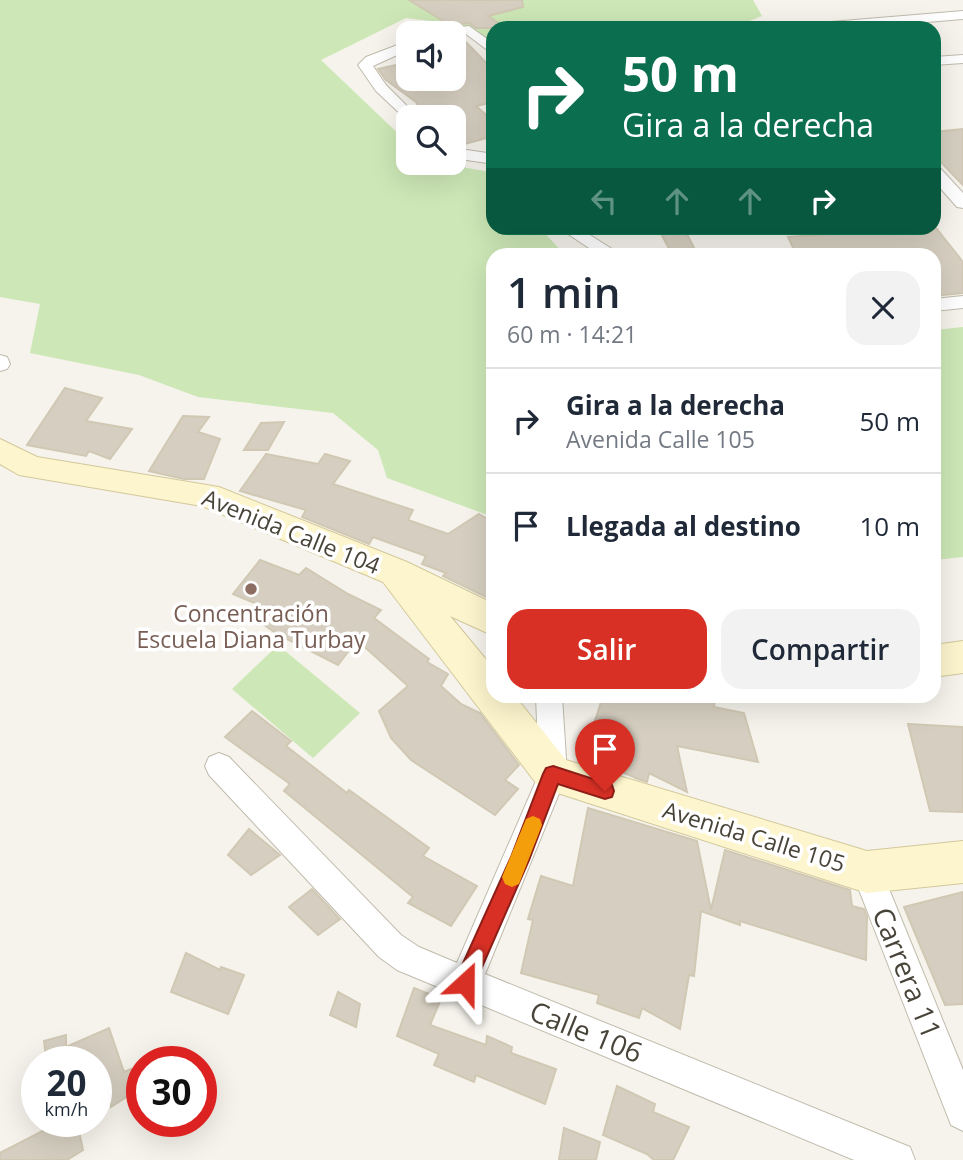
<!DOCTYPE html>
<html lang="es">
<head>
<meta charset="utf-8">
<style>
  :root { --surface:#fff; --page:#f2f2f3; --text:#1f2937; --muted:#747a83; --line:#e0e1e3; --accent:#d93025 }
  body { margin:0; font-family:"Open Sans",sans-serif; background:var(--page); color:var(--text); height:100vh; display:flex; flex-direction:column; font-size:26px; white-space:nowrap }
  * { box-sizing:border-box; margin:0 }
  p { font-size:23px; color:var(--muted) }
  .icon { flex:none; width:38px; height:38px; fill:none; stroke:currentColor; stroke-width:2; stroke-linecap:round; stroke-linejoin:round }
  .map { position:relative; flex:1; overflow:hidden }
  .sheet { position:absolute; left:486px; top:248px; width:455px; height:455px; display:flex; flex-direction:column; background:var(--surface); border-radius:21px; box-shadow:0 7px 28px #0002 }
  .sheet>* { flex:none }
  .hud { position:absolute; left:486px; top:21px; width:455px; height:214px; border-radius:21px; box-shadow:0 7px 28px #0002; background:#0b6e4f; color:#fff; overflow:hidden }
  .tools { position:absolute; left:396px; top:21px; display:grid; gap:14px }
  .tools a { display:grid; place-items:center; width:70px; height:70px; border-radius:14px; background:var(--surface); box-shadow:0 7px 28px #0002; font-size:35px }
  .speed { position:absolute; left:21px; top:1046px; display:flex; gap:14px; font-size:35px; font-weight:700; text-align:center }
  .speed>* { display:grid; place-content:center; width:91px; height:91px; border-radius:50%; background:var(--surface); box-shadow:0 7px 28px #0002; line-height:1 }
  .speed small { font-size:18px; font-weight:400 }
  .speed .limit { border:10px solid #d22; background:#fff; color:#111 }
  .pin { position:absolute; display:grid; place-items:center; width:60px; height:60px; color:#fff; margin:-72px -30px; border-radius:50% 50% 50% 0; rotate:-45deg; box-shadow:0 0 7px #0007 }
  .pin .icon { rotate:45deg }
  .me { position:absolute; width:77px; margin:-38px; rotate:24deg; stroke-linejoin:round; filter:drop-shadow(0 0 5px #0008) }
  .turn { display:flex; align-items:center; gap:24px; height:147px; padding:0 21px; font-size:32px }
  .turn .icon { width:91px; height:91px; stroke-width:2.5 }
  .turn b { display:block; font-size:49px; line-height:60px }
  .lanes { display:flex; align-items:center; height:66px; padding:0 21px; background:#0003; justify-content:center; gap:35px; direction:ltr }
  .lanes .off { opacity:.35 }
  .round { display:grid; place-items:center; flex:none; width:74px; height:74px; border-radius:21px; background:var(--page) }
  .summary { display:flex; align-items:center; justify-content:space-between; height:119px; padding:0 21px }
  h1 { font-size:42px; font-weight:600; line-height:52px }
  .cta { display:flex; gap:14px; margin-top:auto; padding:14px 21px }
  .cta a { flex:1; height:80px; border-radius:21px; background:var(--accent); color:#fff; font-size:28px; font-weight:600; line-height:80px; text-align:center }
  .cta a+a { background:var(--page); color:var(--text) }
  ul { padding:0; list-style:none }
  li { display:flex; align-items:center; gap:21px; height:105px; padding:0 21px; border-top:2px solid var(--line) }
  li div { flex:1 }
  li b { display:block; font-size:26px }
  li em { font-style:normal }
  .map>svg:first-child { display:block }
  .green { fill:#cde7b6 }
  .building { fill:#d6cfc1; stroke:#d1c8b4; stroke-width:2 }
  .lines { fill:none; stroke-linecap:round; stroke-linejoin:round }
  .street-casing { stroke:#c0bbad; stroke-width:2 }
  .secondary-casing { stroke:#d3c89c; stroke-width:2 }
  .street { fill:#fff; fill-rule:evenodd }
  .secondary { fill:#fdf5cd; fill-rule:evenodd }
  .route { fill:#d93025; stroke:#8d1f18; stroke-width:2 }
  .slow { fill:#f59e0b }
  .education-dot { fill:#8d6e63; stroke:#fff; stroke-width:2.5 }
  .labels { text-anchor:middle; stroke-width:7; stroke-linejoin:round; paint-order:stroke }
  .street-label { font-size:23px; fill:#494439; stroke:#fff }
  .education-label { font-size:23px; fill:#785e54; stroke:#fff }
  .near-street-label { font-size:28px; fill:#494439; stroke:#fff }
</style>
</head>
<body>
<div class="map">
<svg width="963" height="1160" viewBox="0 0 963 1160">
  <rect width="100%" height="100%" fill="#f5f3eb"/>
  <g class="green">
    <path d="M0,0H753L762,16L732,28H494L493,49L457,24L406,18L321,60L408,143V163H439L490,172L493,176L494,228H540L565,255L494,256L493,517L387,478L378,450L333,413L198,397L139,375L30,353L40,304L0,297Z"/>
    <path d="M963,327V557L935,560V330Z"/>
    <path d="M278,645L360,713L313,758L232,689Z"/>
  </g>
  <g class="building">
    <path d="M409,0H522L523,7L488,16L506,28H476L469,23L450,25Z"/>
    <path d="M453,36H460L494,71V102L476,106L494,122V136L457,146L453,138V117H425L416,102L386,80L378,69L405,63L408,67V79H416L423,88L453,82Z"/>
    <path d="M963,129V185L934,155V132Z"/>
    <path d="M658,228H684L698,256H673Z"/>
    <path d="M830,228H936L963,262V293L934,296V256H921L918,252L797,256L788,237L834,234Z"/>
    <path d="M65,388L102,398L86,421L132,429L110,459L89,451L86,456L27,445Z"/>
    <path d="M183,416L209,417L198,432L220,439L204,479H184L149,471Z"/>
    <path d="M284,422L268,450H244L261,423Z"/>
    <path d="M266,454L318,464L325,454L350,461L333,484L413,510L408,520L448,534L479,514L494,523V601L443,576L446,573L422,564L426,556L373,537L369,544L302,517L306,510L240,491Z"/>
    <path d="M260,560L299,575L306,568L348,594L381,610L374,618L429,659L427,662L448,674L441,686L461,704L480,713L519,765L505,780L518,789L495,815L411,760L391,738L379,711L408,686L357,640L338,665L277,634L253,617L264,607L233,594Z"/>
    <path d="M603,696H715L714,707L744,713L758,762L677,746L687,792L649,773L647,782L638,779L584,755Z"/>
    <path d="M252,711L291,741L286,746L347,793L349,790L429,848L423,856L477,886L451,926L408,903L413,897L284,791L290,784L225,737Z"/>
    <path d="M908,724L963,727V812L930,811Z"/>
    <path d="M588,808L697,841L711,910L725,850L850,890L852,906L864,909L867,917L866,960L740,921V925L701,911L694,976L689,975L680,1029L642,1008L639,1018L597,1003L599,995L521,973L533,920L528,919L541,876L573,886Z"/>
    <path d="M249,829L280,855L251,875L228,855Z"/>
    <path d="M312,889L340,919L318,935L289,907Z"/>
    <path d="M963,892V1004L945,1005L904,907Z"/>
    <path d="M186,953L220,970L221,967L244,975L228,1014L171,992Z"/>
    <path d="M414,988L441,999L430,1025L486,1045L487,1036L512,1047L511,1053L556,1069L545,1104L476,1075L474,1082L434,1065L439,1054L397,1036Z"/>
    <path d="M338,992L360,1004L356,1027L330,1015Z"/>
    <path d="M109,1028L124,1072L131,1069L134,1092L111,1107L96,1062H33L46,1056L44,1041L66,1035V1047Z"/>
    <path d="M617,1086L655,1104L653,1112L689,1127L673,1160H654L647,1154L603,1135Z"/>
    <path d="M60,1122H77L83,1150L67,1160H0V1153Z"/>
    <path d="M564,1128L600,1142L596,1160H559Z"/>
  </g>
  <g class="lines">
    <g class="street-casing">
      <g id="street">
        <path d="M963,11V19L855,28H800L807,24Z"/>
        <path d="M469,26L494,44V55L466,34L435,33L442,29Z"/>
        <path d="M408,41V50L373,66L386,85L418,117H408V121L376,91L358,65L366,57Z"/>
        <path d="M963,55V63L934,65V57Z"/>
        <path d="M453,148L494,154V164L453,158Z"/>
        <path d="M934,166L940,168L963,193V208L957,207L934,181Z"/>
        <path d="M559,228H579L623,256H601Z"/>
        <path d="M963,296V308L934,311V299Z"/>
        <path d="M0,355L7,357L10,364L7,369L0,371Z"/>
        <path d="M536,696H562L567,774L485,974L910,1147L915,1160H854L397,970L379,957L209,775L205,766L209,757L219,753L229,757L401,935L419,947L457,963L539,774Z"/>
        <path d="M867,857L878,862L963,1070V1131L951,1125L852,872L856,862Z"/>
      </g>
    </g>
    <g class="secondary-casing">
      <g id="secondary">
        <path d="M0,439L37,457L219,487L407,562L494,604V636L450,616L494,669V696H515L566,760L867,851L963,841V883L867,893L539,787L383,582L202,506L19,475L0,464Z"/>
        <path d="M963,641V673L934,677V645Z"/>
      </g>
    </g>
    <use href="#street" class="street"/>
    <use href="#secondary" class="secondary"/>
  </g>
  <path class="route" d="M553,766L612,785L614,791L612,797L605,799L558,784L529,860L472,990L465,994L457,990L454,983L511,857L543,774L546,768Z"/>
  <path class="slow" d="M533,816L540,819L542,825L519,884L512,887L505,884L502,877L526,819Z"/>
  <circle class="education-dot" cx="251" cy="589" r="7"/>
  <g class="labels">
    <g class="street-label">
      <text transform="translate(291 532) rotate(22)" y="8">Avenida Calle 104</text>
      <text transform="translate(754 837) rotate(17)" y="8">Avenida Calle 105</text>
    </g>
    <g class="education-label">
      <text x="251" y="622">Concentración<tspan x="251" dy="26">Escuela Diana Turbay</tspan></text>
    </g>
    <g class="near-street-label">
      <text transform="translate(907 973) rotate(68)" y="10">Carrera 11</text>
      <text transform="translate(586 1032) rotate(22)" y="10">Calle 106</text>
    </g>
  </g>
</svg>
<div class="tools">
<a><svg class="icon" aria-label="sound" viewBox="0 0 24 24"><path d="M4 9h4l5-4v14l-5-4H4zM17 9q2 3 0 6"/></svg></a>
<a><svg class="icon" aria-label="search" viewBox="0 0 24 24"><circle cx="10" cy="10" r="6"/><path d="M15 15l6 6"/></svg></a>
</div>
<div class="speed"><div>20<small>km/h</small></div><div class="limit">30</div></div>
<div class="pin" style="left:605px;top:791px;background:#d93025"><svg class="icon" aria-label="arrive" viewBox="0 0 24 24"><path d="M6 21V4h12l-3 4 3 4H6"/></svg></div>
<svg class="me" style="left:465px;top:983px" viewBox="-20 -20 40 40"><path d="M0-17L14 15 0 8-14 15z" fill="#d93025" stroke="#fff" stroke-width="4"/></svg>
<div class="hud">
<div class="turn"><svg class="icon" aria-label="right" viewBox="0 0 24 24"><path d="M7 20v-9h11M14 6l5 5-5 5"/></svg><div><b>50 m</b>Gira a la derecha</div></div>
<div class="lanes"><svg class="icon off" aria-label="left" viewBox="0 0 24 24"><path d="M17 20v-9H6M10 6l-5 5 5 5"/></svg><svg class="icon off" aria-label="ahead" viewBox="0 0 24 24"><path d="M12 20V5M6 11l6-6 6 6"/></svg><svg class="icon off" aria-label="ahead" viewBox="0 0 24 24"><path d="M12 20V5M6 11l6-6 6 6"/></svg><svg class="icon" aria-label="right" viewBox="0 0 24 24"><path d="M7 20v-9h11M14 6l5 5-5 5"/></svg></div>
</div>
<section class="sheet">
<div class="summary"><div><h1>1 min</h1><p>60 m · 14:21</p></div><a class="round"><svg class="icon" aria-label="close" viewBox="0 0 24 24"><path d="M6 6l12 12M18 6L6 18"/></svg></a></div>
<ul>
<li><svg class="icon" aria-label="right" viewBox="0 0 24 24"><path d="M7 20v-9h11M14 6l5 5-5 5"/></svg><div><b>Gira a la derecha</b><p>Avenida Calle 105</p></div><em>50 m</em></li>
<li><svg class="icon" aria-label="arrive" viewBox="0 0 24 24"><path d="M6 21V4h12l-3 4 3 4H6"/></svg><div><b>Llegada al destino</b></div><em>10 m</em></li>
</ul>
<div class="cta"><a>Salir</a><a>Compartir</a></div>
</section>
</div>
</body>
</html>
